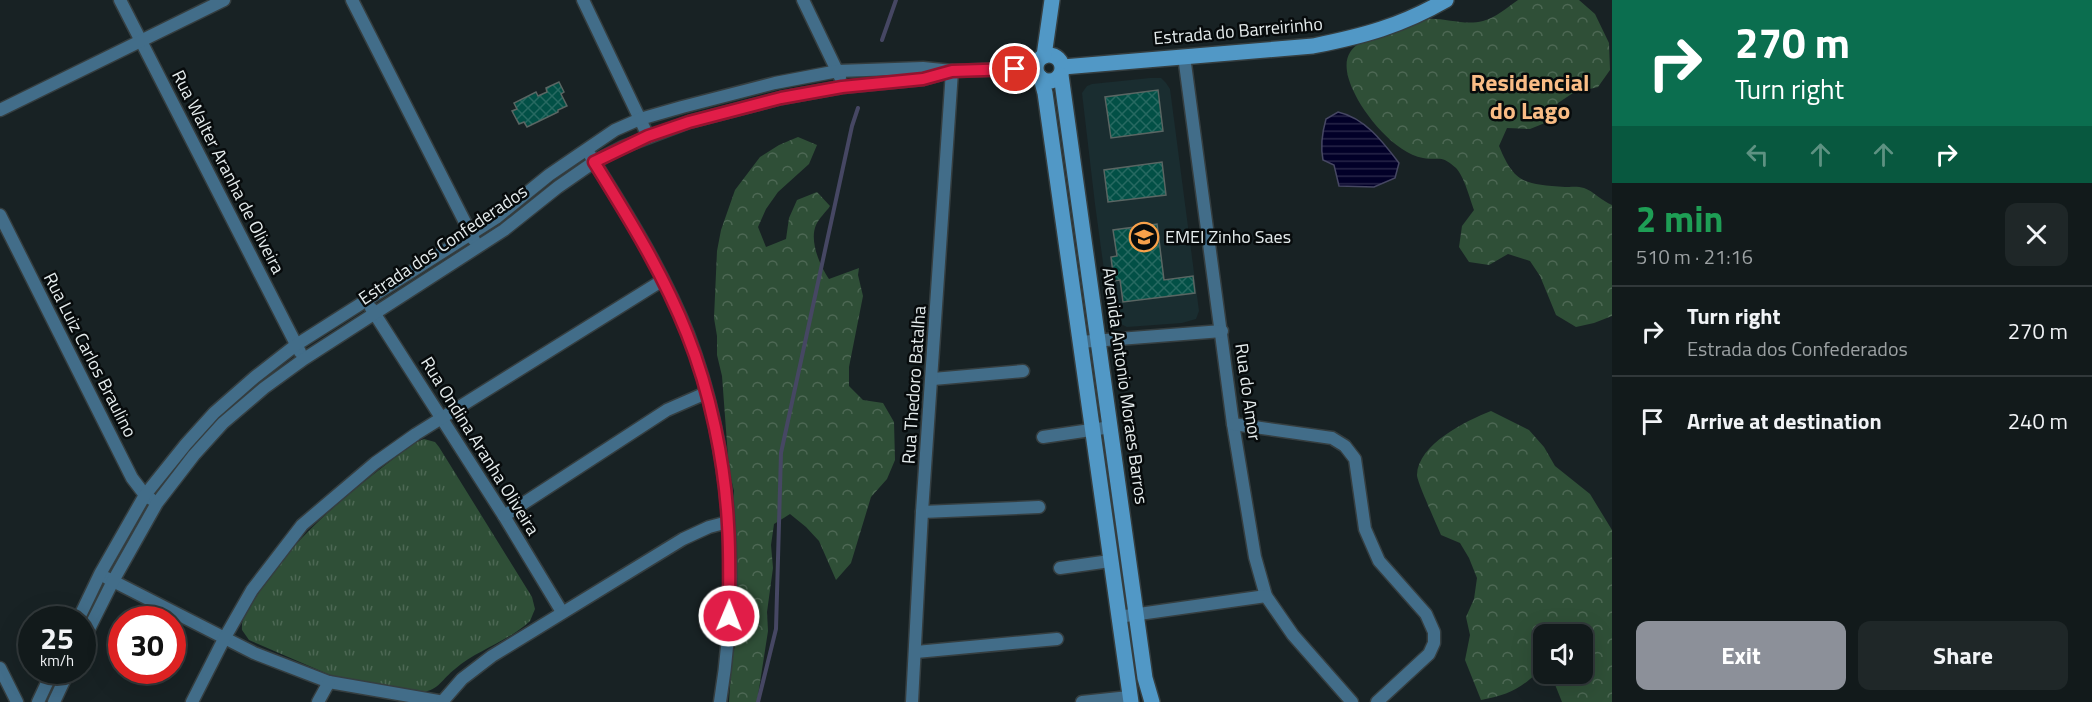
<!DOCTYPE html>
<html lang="en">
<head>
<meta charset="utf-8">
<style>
  :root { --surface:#121a1b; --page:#1f2728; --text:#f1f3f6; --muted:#9ca1a3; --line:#31383a; --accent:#8c9099 }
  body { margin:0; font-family:"Titillium Web",sans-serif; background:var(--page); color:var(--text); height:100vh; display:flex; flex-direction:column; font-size:22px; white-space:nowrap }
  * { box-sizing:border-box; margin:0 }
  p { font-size:20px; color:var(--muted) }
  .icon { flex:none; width:33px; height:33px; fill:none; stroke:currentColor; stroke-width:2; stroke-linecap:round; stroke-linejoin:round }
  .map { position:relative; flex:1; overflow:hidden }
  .panel { display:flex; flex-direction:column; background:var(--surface); width:480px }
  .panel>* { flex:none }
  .guide { background:#0b6e4f; color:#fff; overflow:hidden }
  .fabs { position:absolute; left:1533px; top:624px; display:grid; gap:12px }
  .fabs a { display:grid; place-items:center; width:60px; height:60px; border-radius:12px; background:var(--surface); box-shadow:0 6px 24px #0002,0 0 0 2px var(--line); font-size:30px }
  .speed { position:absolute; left:18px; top:606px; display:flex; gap:12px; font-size:30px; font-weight:700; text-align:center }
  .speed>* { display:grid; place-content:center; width:78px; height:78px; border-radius:50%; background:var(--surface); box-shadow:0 6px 24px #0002,0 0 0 2px var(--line); line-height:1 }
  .speed small { font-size:15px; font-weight:400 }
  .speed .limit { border:9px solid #d22; background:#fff; color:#111 }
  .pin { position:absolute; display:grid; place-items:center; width:51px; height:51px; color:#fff; margin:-26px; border:3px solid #fff; border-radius:50%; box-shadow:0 2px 6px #0007 }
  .me { position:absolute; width:66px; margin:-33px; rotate:1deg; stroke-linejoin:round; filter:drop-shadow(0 0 4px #0008) }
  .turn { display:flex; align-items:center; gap:21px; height:126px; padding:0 24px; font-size:27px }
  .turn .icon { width:78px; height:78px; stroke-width:2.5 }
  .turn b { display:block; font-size:42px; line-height:51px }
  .lanes { display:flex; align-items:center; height:57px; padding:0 24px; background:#0003; justify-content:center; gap:30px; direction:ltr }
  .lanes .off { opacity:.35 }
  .round { display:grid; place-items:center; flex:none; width:63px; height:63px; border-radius:12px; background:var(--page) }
  .overview { display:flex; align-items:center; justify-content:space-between; height:102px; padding:0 24px }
  h1 { font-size:36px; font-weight:700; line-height:45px; color:#1e9e55 }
  .primary-button { display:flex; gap:12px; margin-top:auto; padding:12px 24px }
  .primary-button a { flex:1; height:69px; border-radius:12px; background:var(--accent); color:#fff; font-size:24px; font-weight:700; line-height:69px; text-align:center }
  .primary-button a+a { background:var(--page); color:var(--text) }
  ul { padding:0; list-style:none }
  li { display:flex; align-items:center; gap:18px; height:90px; padding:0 24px; border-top:2px solid var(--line) }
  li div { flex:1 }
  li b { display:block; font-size:22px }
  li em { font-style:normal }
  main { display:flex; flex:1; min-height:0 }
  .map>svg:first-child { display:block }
  .built { fill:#1a2d30 }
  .grass { fill:url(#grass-tufts) }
  .forest { fill:url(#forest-crowns); fill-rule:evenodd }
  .water { fill:url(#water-rules); stroke:#464763; stroke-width:1.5 }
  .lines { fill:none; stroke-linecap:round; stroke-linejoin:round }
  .stream { stroke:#464763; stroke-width:4 }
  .building { fill:url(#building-cross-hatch); stroke:#5a6663; stroke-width:1.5 }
  .street-casing { stroke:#353e40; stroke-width:15 }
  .secondary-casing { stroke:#353e40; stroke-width:18 }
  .street { stroke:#426d89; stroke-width:12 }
  .secondary { stroke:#5198c6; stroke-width:15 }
  .route-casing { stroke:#92132f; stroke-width:15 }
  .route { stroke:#e11d48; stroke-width:10 }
  .labels { text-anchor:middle; stroke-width:5; stroke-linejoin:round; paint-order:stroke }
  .street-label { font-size:18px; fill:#e5eced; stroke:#070b0c }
  .poi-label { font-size:18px; fill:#e5eced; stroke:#070b0c; text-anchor:start }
  .district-label { font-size:24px; font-weight:bold; fill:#f9bc85; stroke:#070b0c }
</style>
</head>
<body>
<main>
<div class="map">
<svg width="1612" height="702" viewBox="0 0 1612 702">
  <defs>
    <pattern id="grass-tufts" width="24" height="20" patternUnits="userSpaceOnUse" patternTransform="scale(1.5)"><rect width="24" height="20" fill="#2f4f37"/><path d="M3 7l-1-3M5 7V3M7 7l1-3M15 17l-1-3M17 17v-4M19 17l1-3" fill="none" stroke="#4d6854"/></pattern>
    <pattern id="forest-crowns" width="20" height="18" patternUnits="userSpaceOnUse" patternTransform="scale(1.5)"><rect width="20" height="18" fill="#2f4f37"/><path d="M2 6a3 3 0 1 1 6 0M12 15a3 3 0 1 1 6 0" fill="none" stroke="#4d6854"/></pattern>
    <pattern id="water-rules" width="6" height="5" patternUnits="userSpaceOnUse" patternTransform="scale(1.5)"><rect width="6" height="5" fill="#020028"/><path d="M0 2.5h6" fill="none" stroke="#272548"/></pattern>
    <pattern id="building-cross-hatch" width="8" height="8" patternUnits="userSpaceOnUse" patternTransform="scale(1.5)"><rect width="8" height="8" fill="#025046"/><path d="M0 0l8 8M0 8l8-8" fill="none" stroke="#276961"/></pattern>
  </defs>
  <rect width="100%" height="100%" fill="#182224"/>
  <path class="built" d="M1150,78H1161L1166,83L1170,89L1199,311L1196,319L1182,323L1127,327L1115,321L1110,314L1095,204L1082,93L1087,86L1092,84Z"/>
  <path class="grass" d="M424,439L435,442L439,447L532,597L535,609L530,621C509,641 477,650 455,669C443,678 438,691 422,692L337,678L249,640L242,630C241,617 249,607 256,597C295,533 355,488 414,443Z"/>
  <g class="forest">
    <path d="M1518,0H1579L1595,14L1609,43L1610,70L1598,87L1573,93L1558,103L1550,121L1530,129L1507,128L1499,146C1515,185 1526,184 1565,187C1570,187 1578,186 1584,188C1593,191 1602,201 1612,205V316L1594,323L1576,327L1556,315L1540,276L1530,261L1508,254L1489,265L1469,262L1459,247L1462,226L1474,210C1470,199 1464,176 1456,168C1440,154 1441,161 1423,158C1395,153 1364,115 1353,90C1334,48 1360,40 1394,29C1404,26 1415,20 1424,19C1445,17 1463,26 1483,21C1495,18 1508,7 1518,0Z"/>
    <path d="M798,137L817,145L809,164L778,192L766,209L758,227L766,247L786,239L789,218L797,200L817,192L830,206C826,212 819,218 816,225C809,241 820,266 829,279L859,268L858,275L863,296L849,367V386L863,400L883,403L894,422L895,460L887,479L871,497L851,563L836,580L819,541L806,527L790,514L774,524L771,545L773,568L767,612L768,631L757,702H729L732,657L738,635L737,594L730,539L734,491L729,470L722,376L717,355V336L714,318L717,251L721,230L735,190L760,157L779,145Z"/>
    <path d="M1491,411L1529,430L1544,447L1555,466L1590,494L1612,530V702H1562L1554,682L1536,674C1517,691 1506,695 1481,700L1465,660L1470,635L1466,617L1474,599L1477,578L1469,558L1460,543L1441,535C1437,525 1417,482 1417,475C1418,444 1466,421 1491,411ZM1582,634V674H1544V634Z"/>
  </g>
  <path class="water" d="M1338,112C1365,118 1383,142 1399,163L1395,178L1374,187L1339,186L1334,165L1323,160C1320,145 1322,133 1326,119Z"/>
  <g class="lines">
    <g class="stream">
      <path d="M882,40L896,0"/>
      <path d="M758,702L776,629L781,453L852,126L858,108"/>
    </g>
  </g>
  <g class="building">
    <path d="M559,82L564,92L561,94L567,106L558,110V112L527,127L524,122L519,124L512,111L517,109L514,103L536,92L538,96L547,92L546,88Z"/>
    <path d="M1158,90L1163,131L1111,138L1105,97Z"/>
    <path d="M1162,162L1166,195L1108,202L1104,170Z"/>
    <path d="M1157,224L1164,280L1193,276L1195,293L1123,302L1120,280L1114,281L1111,257L1117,256L1113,230Z"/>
  </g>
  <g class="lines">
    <g class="street-casing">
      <g id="street">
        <path d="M120,0L300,352"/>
        <path d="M352,0L474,240"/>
        <path d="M583,0L648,136"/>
        <path d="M803,0L840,77"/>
        <path d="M1184,56L1233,424L1255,557L1266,596L1293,635L1352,702"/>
        <path d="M0,110L224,0"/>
        <path d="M590,155C626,212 663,271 688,334C732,449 740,581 720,702"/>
        <path d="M0,215L132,478L145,495L151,499"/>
        <path d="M371,308L504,516L562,612"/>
        <path d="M1080,342L1222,331"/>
        <path d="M933,379L1023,371"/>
        <path d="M1233,424L1332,438L1345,446L1355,459L1365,529L1379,561L1426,614L1434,632V643L1429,654L1377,702"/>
        <path d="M1043,437L1111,427"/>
        <path d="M922,512L1039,507"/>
        <path d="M504,516L667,410L706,393"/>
        <path d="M1060,568L1110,561"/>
        <path d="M107,578L254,653L329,682L444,702"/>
        <path d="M1118,617L1266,596"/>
        <path d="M78,620L100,574L145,495L186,444L214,413L255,377L296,345L496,218L549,175L615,130L640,119L682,107L775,83L838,71L923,68L952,71L1036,68"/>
        <path d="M82,643L113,581L157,503L194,455L223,423L264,388L304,359L504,230L558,187L594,162L623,147L689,122L781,98L842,87L923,79L945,73"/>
        <path d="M916,652L1057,639"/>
        <path d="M0,668L17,702"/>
        <path d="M38,702L53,670"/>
        <path d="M54,702L69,670"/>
        <path d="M192,702L224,639L252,590L302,525L375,463L416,434L663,280"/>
        <path d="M318,702L329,682"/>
        <path d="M442,702L462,679L492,656L683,539L709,527L728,522"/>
        <path d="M912,702L922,512L952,71"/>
        <path d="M1082,702L1129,697"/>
      </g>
    </g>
    <g class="secondary-casing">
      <g id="secondary">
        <circle cx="1049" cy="68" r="13"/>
        <path d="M1044,56L1052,0"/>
        <path d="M1063,67L1313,46C1363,36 1401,26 1446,0"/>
        <path d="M1061,75L1145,678L1152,702"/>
        <path d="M1041,78L1045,93L1131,702"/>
      </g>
    </g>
    <use href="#street" class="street"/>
    <use href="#secondary" class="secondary"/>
  </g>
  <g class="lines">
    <g class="route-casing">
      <path id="route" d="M729,616C729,585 730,555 728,525C725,463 710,391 687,334C663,273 628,217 594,162L648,136L689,122L781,98L842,87L923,79L952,71L1015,69"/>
    </g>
    <use href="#route" class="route"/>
  </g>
  <defs>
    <g id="school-ring" transform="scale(1.5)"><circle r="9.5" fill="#070b0c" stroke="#f8a14a" stroke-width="1.5"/><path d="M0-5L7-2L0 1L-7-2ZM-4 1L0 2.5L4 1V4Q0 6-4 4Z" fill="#f8a14a"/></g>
  </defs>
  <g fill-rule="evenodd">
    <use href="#school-ring" x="1144" y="237"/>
  </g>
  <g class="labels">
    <g class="street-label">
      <text transform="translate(1238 31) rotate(-5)" y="6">Estrada do Barreirinho</text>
      <text transform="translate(228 172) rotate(63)" y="6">Rua Walter Aranha de Oliveira</text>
      <text transform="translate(443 245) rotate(-34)" y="6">Estrada dos Confederados</text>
      <text transform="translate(90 355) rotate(63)" y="6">Rua Luiz Carlos Braulino</text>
      <text transform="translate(914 385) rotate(-86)" y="6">Rua Thedoro Batalha</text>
      <text transform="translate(1125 386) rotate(82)" y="6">Avenida Antonio Moraes Barros</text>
      <text transform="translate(1248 392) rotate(82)" y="6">Rua do Amor</text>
      <text transform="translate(480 446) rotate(58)" y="6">Rua Ondina Aranha Oliveira</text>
    </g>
    <g class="poi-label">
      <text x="1165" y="243">EMEI Zinho Saes</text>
    </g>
    <g class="district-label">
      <text x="1530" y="91">Residencial<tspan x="1530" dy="28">do Lago</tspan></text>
    </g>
  </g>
</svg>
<div class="fabs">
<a><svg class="icon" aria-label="sound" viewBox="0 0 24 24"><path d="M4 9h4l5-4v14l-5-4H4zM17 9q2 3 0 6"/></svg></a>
</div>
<div class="speed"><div>25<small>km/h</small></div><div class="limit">30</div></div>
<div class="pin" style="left:1015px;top:69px;background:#d93025"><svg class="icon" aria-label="arrive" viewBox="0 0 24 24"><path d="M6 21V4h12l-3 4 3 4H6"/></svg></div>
<svg class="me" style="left:729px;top:616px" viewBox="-20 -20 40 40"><circle r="17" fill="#e11d48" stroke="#fff" stroke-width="3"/><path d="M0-11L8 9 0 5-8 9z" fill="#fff"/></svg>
</div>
<section class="panel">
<div class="guide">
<div class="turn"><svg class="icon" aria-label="right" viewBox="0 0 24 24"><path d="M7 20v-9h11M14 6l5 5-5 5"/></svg><div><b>270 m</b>Turn right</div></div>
<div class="lanes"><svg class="icon off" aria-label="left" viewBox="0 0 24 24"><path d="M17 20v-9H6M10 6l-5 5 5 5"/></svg><svg class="icon off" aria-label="ahead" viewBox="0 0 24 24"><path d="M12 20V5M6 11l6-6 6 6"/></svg><svg class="icon off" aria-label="ahead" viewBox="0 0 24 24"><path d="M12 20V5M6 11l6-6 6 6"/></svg><svg class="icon" aria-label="right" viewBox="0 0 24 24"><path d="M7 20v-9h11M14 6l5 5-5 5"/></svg></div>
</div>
<div class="overview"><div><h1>2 min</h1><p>510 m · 21:16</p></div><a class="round"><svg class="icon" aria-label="close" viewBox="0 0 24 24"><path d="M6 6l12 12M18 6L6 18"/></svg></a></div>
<ul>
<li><svg class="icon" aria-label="right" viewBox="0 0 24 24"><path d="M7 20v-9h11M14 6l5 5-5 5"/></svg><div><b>Turn right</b><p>Estrada dos Confederados</p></div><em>270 m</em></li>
<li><svg class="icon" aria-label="arrive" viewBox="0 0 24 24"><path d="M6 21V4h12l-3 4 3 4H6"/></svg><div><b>Arrive at destination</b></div><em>240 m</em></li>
</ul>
<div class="primary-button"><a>Exit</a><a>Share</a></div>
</section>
</main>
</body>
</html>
